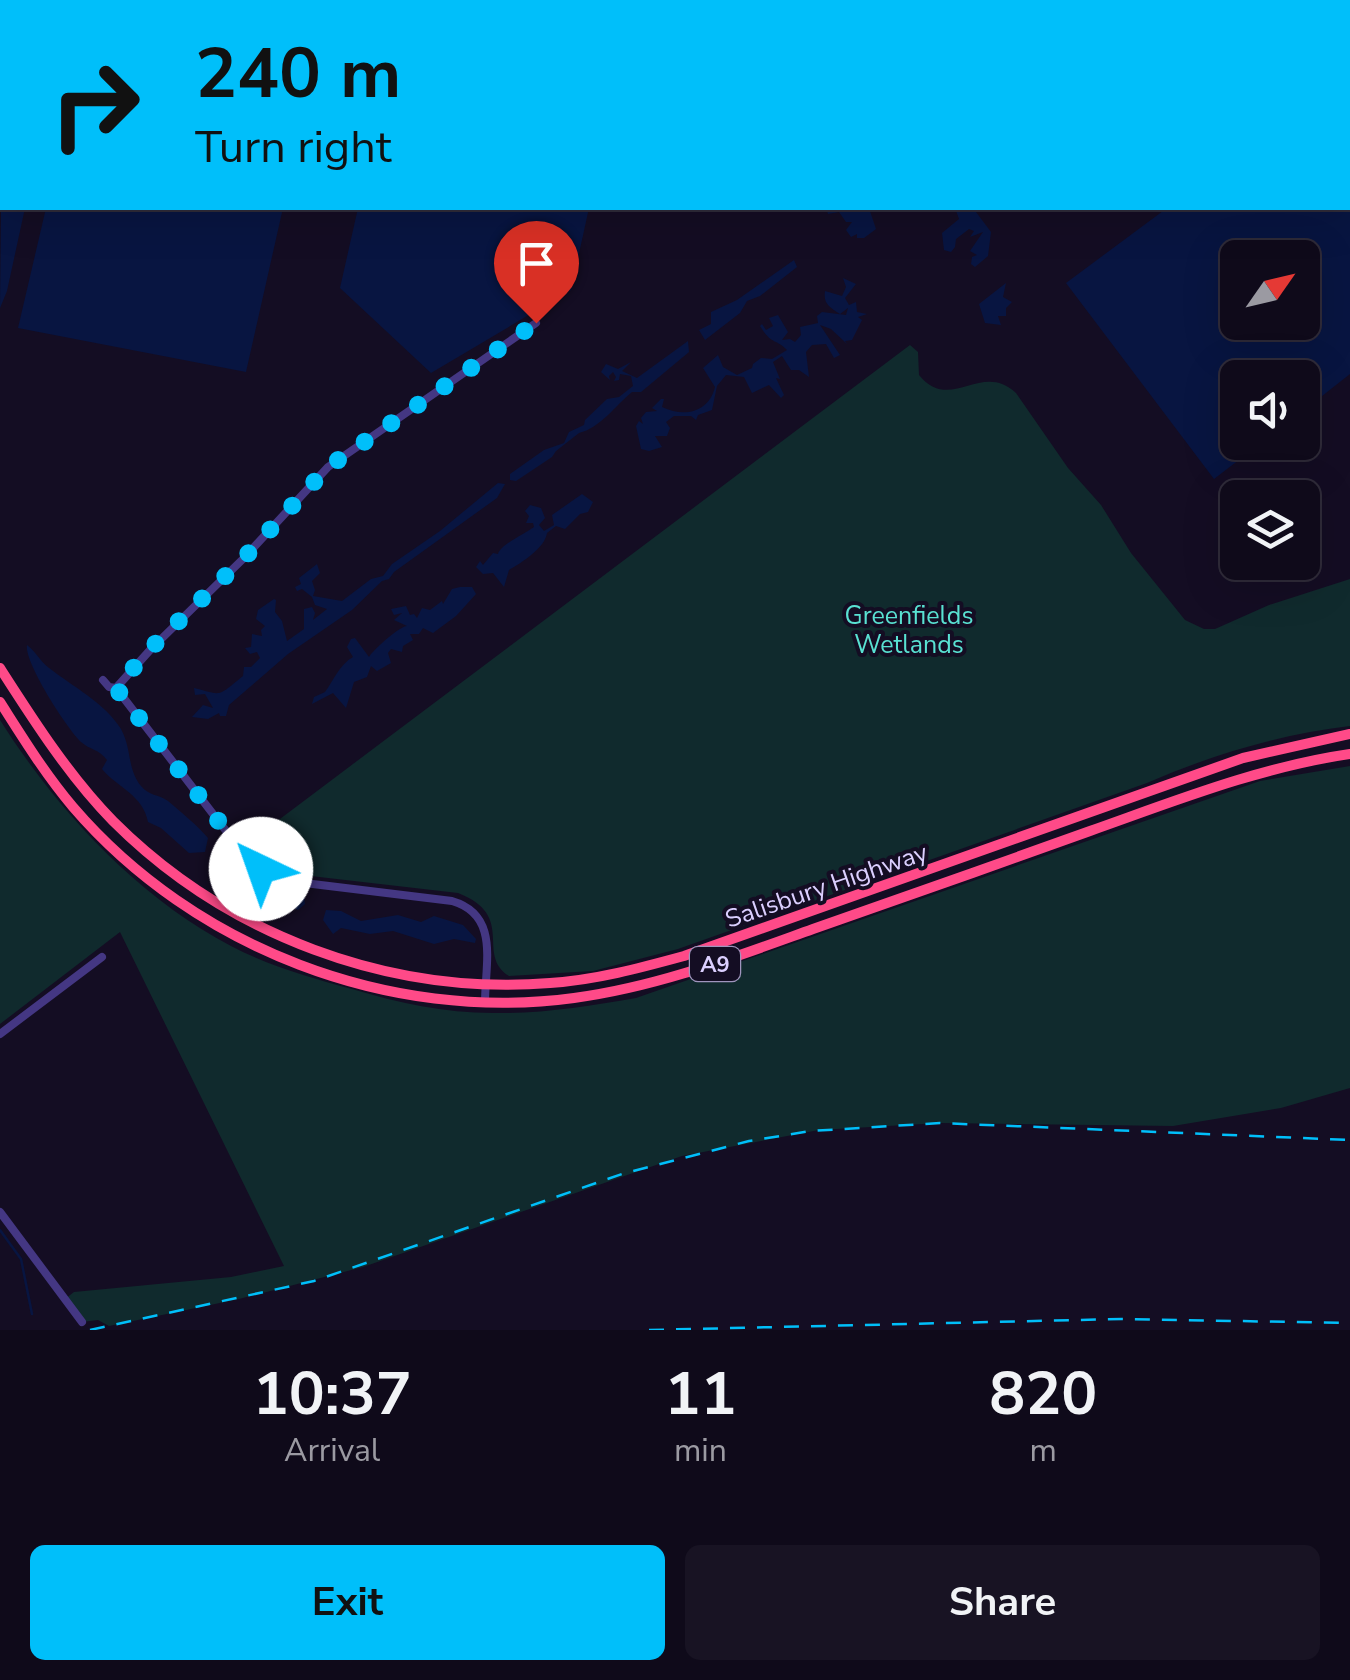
<!DOCTYPE html>
<html lang="en">
<head>
<meta charset="utf-8">
<style>
  :root { --surface:#0f0a1a; --page:#181323; --text:#f1f3f6; --muted:#9b9aa2; --line:#2f2b39; --accent:#00bffa }
  body { margin:0; font-family:"Nunito Sans",sans-serif; background:var(--page); color:var(--text); height:100vh; display:flex; flex-direction:column; font-size:38px; white-space:nowrap }
  * { box-sizing:border-box; margin:0 }
  p { font-size:32px; color:var(--muted) }
  .icon { flex:none; width:55px; height:55px; fill:none; stroke:currentColor; stroke-width:2; stroke-linecap:round; stroke-linejoin:round }
  .map { position:relative; height:1330px; overflow:hidden }
  .drawer { display:flex; flex-direction:column; background:var(--surface); flex:1 }
  .drawer>* { flex:none }
  .top-card { position:absolute; left:0px; top:0px; width:1350px; height:210px; box-shadow:0 10px 40px #0002,0 0 0 2px var(--line); background:#00bffa; color:#111; overflow:hidden }
  .needle { width:65px; rotate:56deg }
  .buttons { position:absolute; left:1220px; top:240px; display:grid; gap:20px }
  .buttons a { display:grid; place-items:center; width:100px; height:100px; border-radius:15px; background:var(--surface); box-shadow:0 10px 40px #0002,0 0 0 2px var(--line); font-size:50px }
  .pin { position:absolute; display:grid; place-items:center; width:85px; height:85px; color:#fff; margin:-102px -42px; border-radius:50% 50% 50% 0; rotate:-45deg; box-shadow:0 0 10px #0007 }
  .pin .icon { rotate:45deg }
  .me { position:absolute; width:110px; margin:-55px; rotate:318deg; stroke-linejoin:round; filter:drop-shadow(0 0 8px #0008) }
  .turn { display:flex; align-items:center; gap:35px; height:210px; padding:0 30px; font-size:45px }
  .turn .icon { width:130px; height:130px; stroke-width:2.5 }
  .turn b { display:block; font-size:70px; line-height:85px }
  .eta { display:flex; justify-content:space-evenly; align-items:center; height:170px; text-align:center }
  .eta b { font-size:60px; font-weight:700; line-height:70px }
  .primary-button { display:flex; gap:20px; margin-top:auto; padding:20px 30px }
  .primary-button a { flex:1; height:115px; border-radius:15px; background:var(--accent); color:#111; font-size:40px; font-weight:700; line-height:115px; text-align:center }
  .primary-button a+a { background:var(--page); color:var(--text) }
  .map>svg:first-child { display:block }
  .green { fill:#102a2d }
  .water { fill:#081541; fill-rule:evenodd }
  .lines { fill:none; stroke-linecap:round; stroke-linejoin:round }
  .stream { stroke:#081541; stroke-width:2.5 }
  .minor { stroke:#443783; stroke-width:8 }
  .highway { stroke:#ff4a88; stroke-width:10 }
  .rail { stroke:#00bffa; stroke-width:2.5; stroke-dasharray:15 12; stroke-linecap:butt }
  .route { stroke:#00bffa; stroke-width:18; stroke-dasharray:0 32.4 }
  .labels { text-anchor:middle; stroke-width:8; stroke-linejoin:round; paint-order:stroke }
  .shield { fill:#140d23; stroke:#9f95bd; stroke-width:2.5 }
  .shield-label { font-size:22px; font-weight:bold; fill:#dbcfff }
  .park-label { font-size:25px; fill:#59e1d2; stroke:#140d23 }
  .street-label { font-size:25px; fill:#dbcfff; stroke:#140d23 }
</style>
</head>
<body>
<div class="map">
<svg width="1350" height="1330" viewBox="0 0 1350 1330">
  <rect width="100%" height="100%" fill="#140d23"/>
  <g class="green">
    <path d="M910,345L918,352L919,375C951,414 981,360 1016,393L1068,468L1101,505L1131,553L1185,620L1204,629H1215L1269,605L1350,579V726C1281,734 1211,755 1147,783L678,949L593,971L509,976C475,954 517,916 458,893L276,872L240,849Z"/>
    <path d="M0,720C57,810 136,896 231,946C269,966 311,978 352,989C399,1003 444,1013 493,1013C542,1014 589,1006 636,998L1260,781L1350,766V1088L1281,1108L1173,1126L940,1123L819,1130L682,1156L363,1267L239,1299L109,1326L98,1320L82,1322L65,1299L74,1292L231,1277L284,1266L120,932L0,1024Z"/>
  </g>
  <g class="water">
    <path d="M1350,71V374L1303,411L1302,378H1238V442L1261,443L1214,479L1066,283L1167,208H1348ZM1238,258H1302V322H1238Z"/>
    <path d="M2,118V208H25L7,291L0,308Z"/>
    <path d="M46,208H283L246,372L18,328Z"/>
    <path d="M358,208H589L571,290L431,373L340,288Z"/>
    <path d="M826,208H869L876,229L864,238H857V234L851,237L846,230L852,222H846L839,212L828,214Z"/>
    <path d="M955,208H973L991,232L988,256L975,267L971,264L972,257L977,255L970,251L983,232L970,237L974,231L969,229L956,239L955,247L951,252L944,250L942,233L959,219Z"/>
    <path d="M794,260L797,267L760,296L747,301L740,313L705,340L699,330L711,324V312L737,300Z"/>
    <path d="M843,278L856,284L845,298L849,305L856,302L857,312L867,314L858,317L862,320L852,340L845,341L847,344L831,329L820,325L840,355L834,358L826,344L812,345L806,352L809,377L799,370H791L782,356L773,362L780,379L776,378L784,395L781,398L769,385L752,393L744,377L726,375L717,386L712,410L698,415L696,420L691,416H674L666,422L670,428L667,436H655L662,447L649,451L641,449L636,426L639,421L643,424L641,418L646,412L657,411L652,408L661,399H664L662,407C685,418 709,412 715,387L703,368L718,355L723,367L737,375L752,368L753,364L761,358L772,359L787,350C777,339 771,345 760,326L762,324L766,330L773,326L769,318L778,315L788,332L782,340L790,339L795,342L801,335L800,327L818,323L817,316L822,312L846,315L848,308L840,314C830,307 823,304 825,291L842,296L846,287Z"/>
    <path d="M1006,283L1003,297L1012,302L1006,308V316H998L1001,325L985,323L979,304Z"/>
    <path d="M688,341L689,352L641,392H632C615,406 600,428 579,433L556,451L552,457L516,481L510,480V474L544,450L564,443L569,432L584,425L585,420L607,399L619,397L633,386L631,376L620,374L619,380L614,381L616,377L613,372L609,376L610,380L601,372L606,364L618,369L631,362L622,371L637,378Z"/>
    <path d="M498,483L505,484L497,498L394,572L389,579L382,581L352,610L288,654L229,705L226,716H220L219,713L208,719L192,717L203,705L213,708L205,694L195,695L194,688C223,695 216,698 243,676L244,667H251L260,658L257,652L250,654L245,648L251,647L252,634L262,636L261,630L265,626L256,619L258,610L274,599L276,600L275,612L282,621L287,641L304,629V609L312,607L315,613L313,620L327,609L315,605L312,597L302,589L297,591L295,587L301,584L299,578L317,564L320,573L312,581L315,590L313,596L342,601L371,579L383,576L392,564L440,531Z"/>
    <path d="M582,494L593,502L588,512L580,514L565,529L556,526L547,533C545,548 521,563 509,570L504,587L493,573L483,574L476,567L480,561L483,565L493,553L498,554C500,545 523,535 534,527L533,523H526L529,516L525,511L530,505L541,508L545,518L539,525L544,531L554,525L552,515Z"/>
    <path d="M460,587H472L476,594L456,616L433,633L423,628L419,634H410L413,640L403,646L402,652L391,649L388,653L391,663L377,671L371,666L367,677L354,682L346,708L333,693L312,704L314,697L325,692C333,681 340,664 353,657L347,647L351,639L355,638L369,657C374,649 400,626 407,626L394,620L402,613L394,615L391,609L406,606L410,615L414,614L417,618L422,608L430,610L442,601L443,604L452,589Z"/>
    <path d="M27,645C36,652 40,661 49,668C72,686 105,703 121,729C132,749 127,769 141,786C149,796 158,794 168,801C180,811 199,827 208,838L205,852L189,853L161,828L148,822C143,795 118,788 102,769L107,760C99,749 90,750 81,742C66,727 24,662 27,645Z"/>
    <path d="M242,870L269,888L297,900L304,895L305,904L298,910L236,878L235,875Z"/>
    <path d="M326,910L341,911L361,921L398,915L421,922L434,916L463,925L476,939L475,943L454,939L434,944L393,931L370,934L341,928L333,934L323,920Z"/>
  </g>
  <g class="lines">
    <path class="stream" d="M0,1230L21,1259L32,1314"/>
    <g class="minor">
      <path d="M103,680L109,687L116,688L240,849L261,869L288,881L452,901C500,915 485,963 485,1003"/>
      <path d="M116,688L151,649L244,558L328,467L536,323"/>
      <path d="M0,1034L102,957"/>
      <path d="M0,1212L82,1322"/>
    </g>
    <g class="highway">
      <path d="M0,668C34,721 69,776 113,821C227,935 389,996 550,983C596,980 640,968 684,956L1243,758L1350,734"/>
      <path d="M0,702C23,738 45,774 73,807C194,948 389,1023 574,998C657,987 735,957 813,929C905,897 998,864 1090,831C1175,801 1260,767 1350,754"/>
    </g>
    <g class="rail">
      <path d="M90,1330L314,1281L622,1174L749,1141L811,1131L940,1123L1350,1140"/>
      <path d="M649,1330L1122,1319L1350,1323"/>
    </g>
  </g>
  <g class="lines">
    <path class="route" d="M261,869L240,849L116,688L150,649L244,558L328,467L536,323"/>
  </g>
  <g class="labels">
    <rect class="shield" x="690" y="947" width="50" height="34" rx="8"/>
    <g class="shield-label">
      <text x="715" y="972">A9</text>
    </g>
    <g class="park-label">
      <text x="909" y="624">Greenfields<tspan x="909" dy="29">Wetlands</tspan></text>
    </g>
    <g class="street-label">
      <text transform="translate(826 885) rotate(-19)" y="9">Salisbury Highway</text>
    </g>
  </g>
</svg>
<div class="buttons">
<a><svg class="needle" viewBox="-14 -14 28 28"><path d="M0-13l5 13h-10z" fill="#e53935"/><path d="M0 13l5-13h-10z" fill="#9b9aa2"/></svg></a>
<a><svg class="icon" aria-label="sound" viewBox="0 0 24 24"><path d="M4 9h4l5-4v14l-5-4H4zM17 9q2 3 0 6"/></svg></a>
<a><svg class="icon" aria-label="layers" viewBox="0 0 24 24"><path d="M12 4l9 5-9 5-9-5zM3 14l9 5 9-5"/></svg></a>
</div>
<div class="pin" style="left:536px;top:323px;background:#d93025"><svg class="icon" aria-label="arrive" viewBox="0 0 24 24"><path d="M6 21V4h12l-3 4 3 4H6"/></svg></div>
<svg class="me" style="left:261px;top:869px" viewBox="-20 -20 40 40"><circle r="19" fill="#fff"/><path d="M0-13L10 11 0 6-10 11z" fill="#00bffa"/></svg>
<div class="top-card">
<div class="turn"><svg class="icon" aria-label="right" viewBox="0 0 24 24"><path d="M7 20v-9h11M14 6l5 5-5 5"/></svg><div><b>240 m</b>Turn right</div></div>
</div>
</div>
<section class="drawer">
<div class="eta">
<div><b>10:37</b><p>Arrival</p></div>
<div><b>11</b><p>min</p></div>
<div><b>820</b><p>m</p></div>
</div>
<div class="primary-button"><a>Exit</a><a>Share</a></div>
</section>
</body>
</html>
